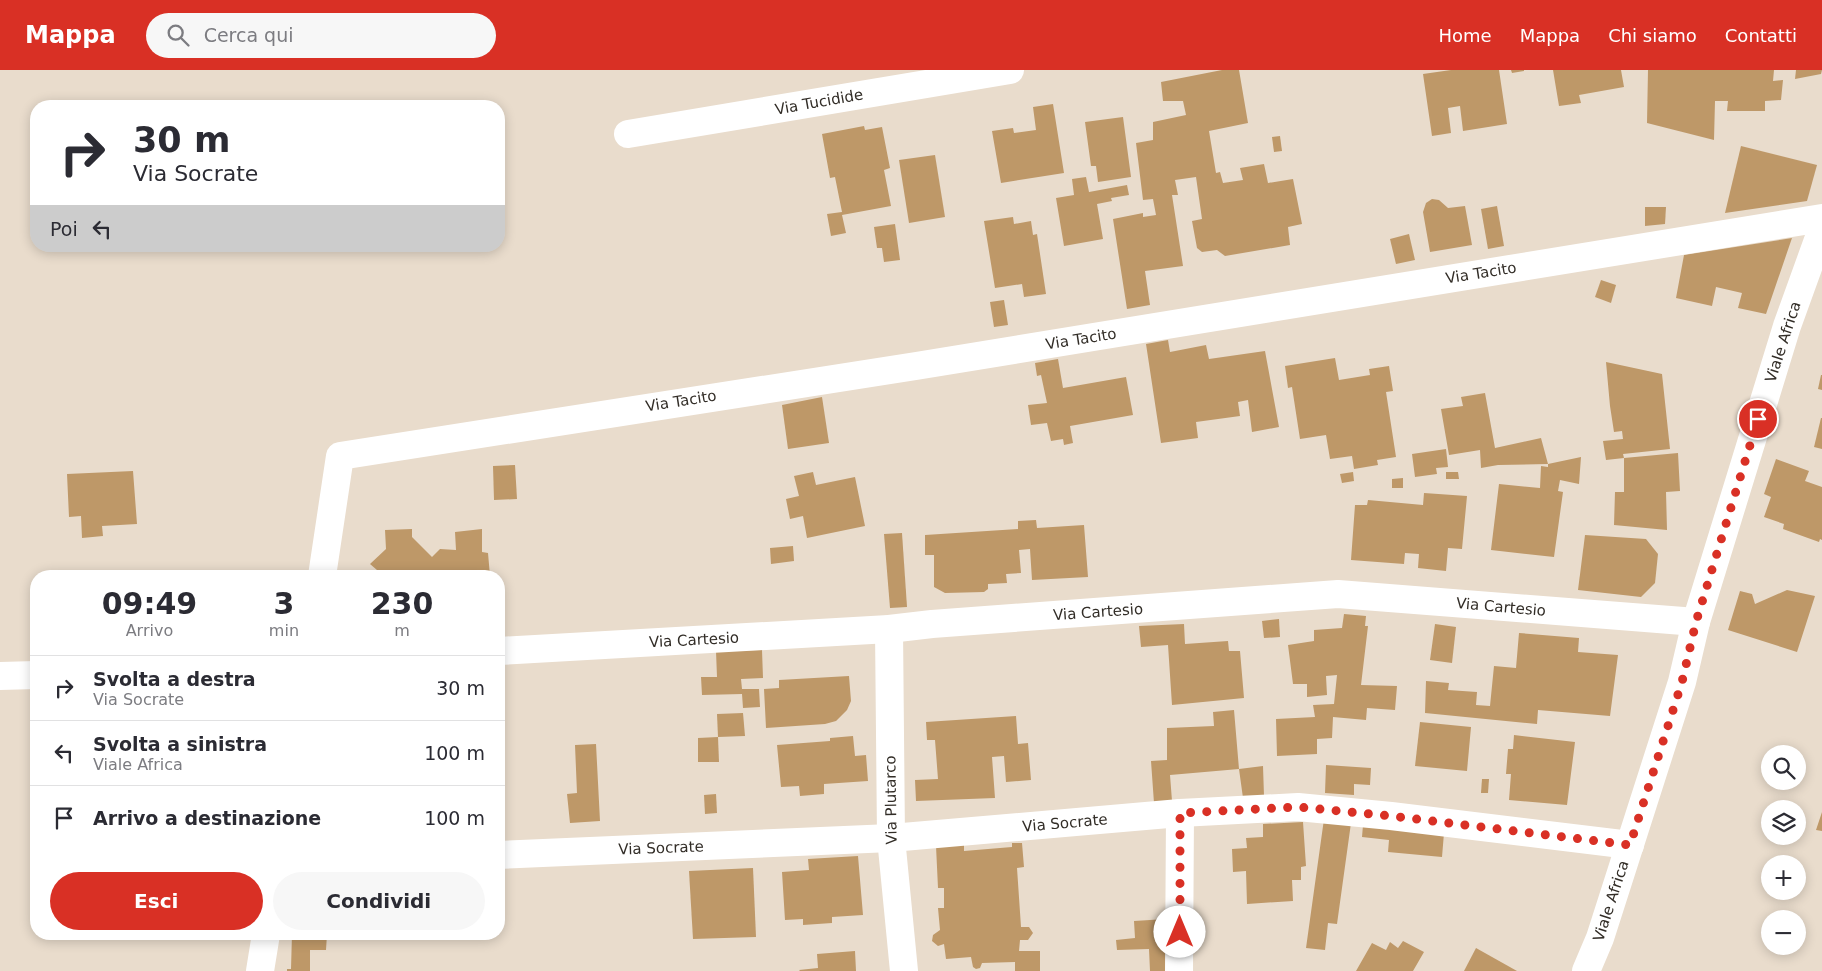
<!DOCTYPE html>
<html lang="it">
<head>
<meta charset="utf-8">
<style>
  :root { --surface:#fff; --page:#f7f7f7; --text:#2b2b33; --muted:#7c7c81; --line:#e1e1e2; --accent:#d93025 }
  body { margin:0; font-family:"DejaVu Sans",sans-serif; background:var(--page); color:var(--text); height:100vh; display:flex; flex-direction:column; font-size:19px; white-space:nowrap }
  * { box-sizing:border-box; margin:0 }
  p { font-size:16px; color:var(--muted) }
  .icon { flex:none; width:28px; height:28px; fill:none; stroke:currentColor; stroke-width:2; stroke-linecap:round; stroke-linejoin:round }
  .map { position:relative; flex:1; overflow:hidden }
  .details { position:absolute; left:30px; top:500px; width:475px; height:370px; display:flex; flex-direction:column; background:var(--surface); border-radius:20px; box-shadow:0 2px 12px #0003 }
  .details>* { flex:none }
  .hud { position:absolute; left:30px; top:30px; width:475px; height:152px; border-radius:20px; box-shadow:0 2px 12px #0003; background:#fff; color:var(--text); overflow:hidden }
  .controls { position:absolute; left:1761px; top:675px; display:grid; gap:10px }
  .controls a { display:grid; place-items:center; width:45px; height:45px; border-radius:50%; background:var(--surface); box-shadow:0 2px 12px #0003; font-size:25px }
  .pin { position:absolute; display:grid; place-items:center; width:42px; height:42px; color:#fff; margin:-21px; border:2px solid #fff; border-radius:50%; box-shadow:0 1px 5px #0007 }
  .me { position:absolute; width:55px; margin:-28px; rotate:0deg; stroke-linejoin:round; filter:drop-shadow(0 0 4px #0008) }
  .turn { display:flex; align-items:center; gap:18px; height:105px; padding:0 20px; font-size:22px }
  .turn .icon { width:65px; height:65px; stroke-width:2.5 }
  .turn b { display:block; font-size:35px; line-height:42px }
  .then { display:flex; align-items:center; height:48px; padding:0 20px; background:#0003; gap:10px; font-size:19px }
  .eta { display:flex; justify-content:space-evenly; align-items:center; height:85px; text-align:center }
  .eta b { font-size:30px; font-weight:800; line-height:35px }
  .cta { display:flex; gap:10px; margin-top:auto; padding:10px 20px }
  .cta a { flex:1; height:58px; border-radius:30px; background:var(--accent); color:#fff; font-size:20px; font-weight:800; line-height:58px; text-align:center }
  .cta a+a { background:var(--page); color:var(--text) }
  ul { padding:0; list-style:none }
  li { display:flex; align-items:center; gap:15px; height:65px; padding:0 20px; border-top:1px solid var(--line) }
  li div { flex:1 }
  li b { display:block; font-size:19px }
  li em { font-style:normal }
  header { display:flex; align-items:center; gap:30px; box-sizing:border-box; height:70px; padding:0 25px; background:var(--accent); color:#fff }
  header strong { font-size:24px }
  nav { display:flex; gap:28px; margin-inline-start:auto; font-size:18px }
  .search { width:350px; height:45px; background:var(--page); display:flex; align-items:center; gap:12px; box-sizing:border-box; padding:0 18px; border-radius:28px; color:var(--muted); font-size:19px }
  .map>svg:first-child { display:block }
  .building { fill:#be9868 }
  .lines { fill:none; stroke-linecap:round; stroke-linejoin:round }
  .street { stroke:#fff; stroke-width:28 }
  .secondary { stroke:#fff; stroke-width:28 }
  .route { stroke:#d93025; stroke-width:9; stroke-dasharray:0 16.2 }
  .labels { text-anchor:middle; stroke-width:5; stroke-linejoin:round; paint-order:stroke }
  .street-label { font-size:15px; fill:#322d27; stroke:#fff }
</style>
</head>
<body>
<header>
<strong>Mappa</strong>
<div class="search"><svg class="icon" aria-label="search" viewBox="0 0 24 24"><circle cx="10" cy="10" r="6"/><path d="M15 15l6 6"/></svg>Cerca qui</div>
<nav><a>Home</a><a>Mappa</a><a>Chi siamo</a><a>Contatti</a></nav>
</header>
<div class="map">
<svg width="1822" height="901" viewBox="0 0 1822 901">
  <rect width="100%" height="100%" fill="#e9dccc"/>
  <g class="building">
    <path d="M1222,0H1239L1248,53L1209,61L1216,103L1220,102L1223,113L1243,110L1240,98L1264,94L1268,113L1293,109L1302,154L1288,157L1290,175L1225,186L1217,180L1202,182L1197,178L1192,151L1202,149L1196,107L1175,110L1178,125H1172L1183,196L1145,201L1150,235L1127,239L1113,149L1143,143V147L1156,145L1153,129L1143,130L1136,73L1153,70V52L1186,45L1183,31H1163L1161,12Z"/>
    <path d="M1451,0H1499L1507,54L1463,61L1460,36L1448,38L1451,63L1432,66L1423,4Z"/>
    <path d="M1511,0H1524V1L1512,3Z"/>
    <path d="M1553,0H1621L1624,17L1579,25L1581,33L1559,36Z"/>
    <path d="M1648,0H1774L1773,11L1783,10L1781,30L1765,31V41H1727L1728,31H1715L1714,70L1647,53Z"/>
    <path d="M1796,0H1822L1821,4L1795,9Z"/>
    <path d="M1053,34L1064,103L1001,113L992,61L1013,58L1014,63L1036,60L1033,37Z"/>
    <path d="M1123,47L1131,107L1098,112L1096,96H1091L1085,52Z"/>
    <path d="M864,56L865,60L882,57L890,98L884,100L891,136L842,145L846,163L831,166L827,144L842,142L835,107L830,108L822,64Z"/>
    <path d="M1280,66L1282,81L1274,82L1272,67Z"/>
    <path d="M1741,76L1817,95L1807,131L1725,143Z"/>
    <path d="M935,85L945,147L909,153L899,90Z"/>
    <path d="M1086,107L1089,122L1127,115L1129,125L1111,128L1112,131L1097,134L1103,169L1064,176L1056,128L1074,125L1072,109Z"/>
    <path d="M1432,129L1439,130L1448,138L1465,136L1472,175L1430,182L1423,142L1426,133Z"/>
    <path d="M1497,136L1504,176L1488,179L1481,139Z"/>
    <path d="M1645,137H1666L1665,154L1645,156Z"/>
    <path d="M1013,147L1014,154L1031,151L1033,165L1037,164L1046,224L1024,227L1022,214L995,218L984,151Z"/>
    <path d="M895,154L900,190L884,192L882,178H877L874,157Z"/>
    <path d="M1409,164L1415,190L1396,194L1390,169Z"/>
    <path d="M1792,168L1766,244L1738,238L1742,223L1716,217L1712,236L1676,228L1684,185Z"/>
    <path d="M1601,210L1616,215L1611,233L1595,227Z"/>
    <path d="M1004,230L1008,255L994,257L990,232Z"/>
    <path d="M1168,270L1170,282L1206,275L1209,289L1265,281L1279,357L1252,362L1248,330L1238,332L1240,346L1196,352L1198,368L1161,373L1146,274Z"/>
    <path d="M1335,288L1339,310L1370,305L1369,299L1389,296L1393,321L1386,322L1396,387L1377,390L1378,395L1354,399L1352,386L1330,389L1326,365L1300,369L1292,317L1288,318L1285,296Z"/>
    <path d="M1058,289L1063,318L1126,307L1133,345L1070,356L1073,373L1064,375L1063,369L1051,371L1047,353L1031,355L1028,335L1047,333L1041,305L1037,306L1035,293Z"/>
    <path d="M1606,292L1662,304L1670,379L1623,384L1624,388L1678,383L1680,421L1666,422L1667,460L1614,455L1615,422H1624V388L1606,390L1603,371L1623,369L1622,361L1614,362L1610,336Z"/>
    <path d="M1821,305H1822V320L1818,319Z"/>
    <path d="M1485,323L1495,378L1541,368L1548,394L1498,395L1481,398L1480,380L1449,385L1441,339L1463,336L1461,327Z"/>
    <path d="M822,327L829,373L788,379L782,335Z"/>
    <path d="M1821,348H1822V379L1814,377Z"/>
    <path d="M1446,379L1448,397L1436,398L1437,404L1415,407L1412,384Z"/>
    <path d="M1581,387L1579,414L1560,410L1558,421L1563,422L1554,487L1491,480L1499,414L1540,418L1541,396L1548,397V394Z"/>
    <path d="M1776,389L1809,401L1805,411L1822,417V470L1820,469L1819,472L1783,459L1784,454L1764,447L1771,427L1764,424Z"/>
    <path d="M515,395L517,429L494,430L493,396Z"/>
    <path d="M133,401L137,454L102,456L103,466L82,468L81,446L69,447L67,404Z"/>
    <path d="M813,402L816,415L855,407L865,456L807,468L803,446L790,449L786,429L799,426L794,406Z"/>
    <path d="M1353,402L1354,411L1342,413L1340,404Z"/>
    <path d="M1446,402H1458L1459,409H1446Z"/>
    <path d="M1403,408V418H1392V409Z"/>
    <path d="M1424,423L1467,426L1462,479L1448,478L1446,501L1418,498L1419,484L1405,483L1404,494L1351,490L1355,435H1367L1368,430L1423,435Z"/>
    <path d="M1036,450L1037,458L1084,455L1088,507L1032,510L1030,479L1019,480L1021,503L1006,504L1007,513L988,514V519L984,522L945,523L934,517V485H925V465L1018,459V451Z"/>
    <path d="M412,459V467L432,487L440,479L456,480L455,462L482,459V482L488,483L490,506H384L370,494L386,479L385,460Z"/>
    <path d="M902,463L907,537L890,538L884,464Z"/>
    <path d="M1585,465L1646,469L1658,484L1655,513L1641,527L1578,520Z"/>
    <path d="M793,476L794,491L771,494L770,478Z"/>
    <path d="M1787,520L1815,526L1797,582L1728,560L1740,521L1752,524L1755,534Z"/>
    <path d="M1344,544L1366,546L1365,556H1368L1361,615L1397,616L1395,640L1367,638L1366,650L1333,647L1332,668L1317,669V684L1277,686L1276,649L1315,647L1313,635L1334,634L1337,605L1326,606L1327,625L1307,627V614H1293L1288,575L1314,571V560L1342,558Z"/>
    <path d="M1279,549L1280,567L1264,568L1262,551Z"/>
    <path d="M1184,554L1185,574L1228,571L1229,581H1240L1244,628L1172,635L1168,575L1141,577L1139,556Z"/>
    <path d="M1435,554L1456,557L1452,593L1430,590Z"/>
    <path d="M1519,563L1579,568L1578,582L1618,585L1610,646L1538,640L1537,654L1425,643L1426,611L1449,613L1448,620L1477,622L1476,635L1490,636L1494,596L1516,598Z"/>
    <path d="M762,580L763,608L741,609L742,619H759L760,637L743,638L742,624L702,625L701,607H717L716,581Z"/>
    <path d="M849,606L851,631L847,640L836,651L825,654L766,658L764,619L779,618V610Z"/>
    <path d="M1234,640L1239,699L1263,696L1264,726L1243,728L1239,699L1170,705L1172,731L1154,733L1151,691L1167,690V658L1214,656L1213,642Z"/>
    <path d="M743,643L745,666L718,667L717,644Z"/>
    <path d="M1016,646L1018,674L1028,673L1031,710L1006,712L1004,686L992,687L995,728L916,731L915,710L938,709L935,670H927L926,652Z"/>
    <path d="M1420,652L1471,657L1467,701L1415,696Z"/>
    <path d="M1514,665L1575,672L1567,735L1509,730L1511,704H1506L1508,679H1513Z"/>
    <path d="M853,666L855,686L866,685L868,711L824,714V724L800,726L799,716L781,717L777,675L830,671V668Z"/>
    <path d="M718,667L719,692H698V668Z"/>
    <path d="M596,674L600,751L570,753L567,724L577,723L575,675Z"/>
    <path d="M1326,695L1371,698L1370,715L1354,714V725L1325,723Z"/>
    <path d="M1482,709H1489L1488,723H1481Z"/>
    <path d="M716,724L717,743L705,744L704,725Z"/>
    <path d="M1822,742V761L1816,760Z"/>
    <path d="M1324,749L1351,753L1337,854L1328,853L1325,880L1306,878Z"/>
    <path d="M1303,752L1306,796L1301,797V810H1292L1293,831L1247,834L1246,801L1233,802L1232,779L1247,778L1246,768L1263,767V754Z"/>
    <path d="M1363,755L1444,763L1442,787L1388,782L1389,770L1362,767Z"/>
    <path d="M964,773V781L1012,777V773H1022L1024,797L1017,798L1021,857H1029L1033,863L1028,870H1020L1019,881H1040V901H1015V892L982,893L980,898L976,899L973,897L971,887L946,889L944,874L938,876L932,871L933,865L940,860L938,838H944V818H938L936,776Z"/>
    <path d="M858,786L863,845L832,847V853L803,855V849L785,850L782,802L809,800L808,789Z"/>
    <path d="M753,798L756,867L693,869L689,801Z"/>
    <path d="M1166,849L1168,901H1150L1149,879L1117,880L1116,870L1135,868L1134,851Z"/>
    <path d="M292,864H327L326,880H310V901H287V899H291Z"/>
    <path d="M1403,871L1424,882L1413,901H1356L1372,873L1386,880L1390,872L1398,878Z"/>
    <path d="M1476,878L1517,901H1464Z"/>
    <path d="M855,881L856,901H800L799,900L818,898L817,884Z"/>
  </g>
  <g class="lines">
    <g class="street">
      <path d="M628,64L1010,0"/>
      <path d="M322,506L340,386L916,296L1822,148"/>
      <path d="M889,559L891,768L904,901"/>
      <path d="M499,581L889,559L932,554L1338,524L1696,552"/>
      <path d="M0,606L36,605"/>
      <path d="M499,785L891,768L1180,743L1298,737L1391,746L1630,775"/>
      <path d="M260,901L266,864"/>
      <path d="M1179,901L1180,743"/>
    </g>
    <path class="secondary" d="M1586,901L1600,868L1682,612L1696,552L1787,256L1822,159"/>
  </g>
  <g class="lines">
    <path class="route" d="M1180,862V743L1298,737L1391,746L1630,775L1682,612L1696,552L1758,349"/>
  </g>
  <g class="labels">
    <g class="street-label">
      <text transform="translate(819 32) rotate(-10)" y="5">Via Tucidide</text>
      <text transform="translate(1481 203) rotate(-9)" y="5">Via Tacito</text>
      <text transform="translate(1081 269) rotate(-9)" y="5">Via Tacito</text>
      <text transform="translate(1783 272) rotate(-72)" y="5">Viale Africa</text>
      <text transform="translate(681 331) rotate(-9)" y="5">Via Tacito</text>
      <text transform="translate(1501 537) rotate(5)" y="5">Via Cartesio</text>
      <text transform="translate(1098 542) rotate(-4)" y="5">Via Cartesio</text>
      <text transform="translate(694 570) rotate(-3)" y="5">Via Cartesio</text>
      <text transform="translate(891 730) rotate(-91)" y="5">Via Plutarco</text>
      <text transform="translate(1065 753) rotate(-5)" y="5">Via Socrate</text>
      <text transform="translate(661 778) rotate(-2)" y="5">Via Socrate</text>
      <text transform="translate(1611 831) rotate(-72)" y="5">Viale Africa</text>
    </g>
  </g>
</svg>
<div class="controls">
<a><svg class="icon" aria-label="search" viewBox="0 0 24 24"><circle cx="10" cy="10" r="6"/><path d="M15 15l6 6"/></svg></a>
<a><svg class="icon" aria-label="layers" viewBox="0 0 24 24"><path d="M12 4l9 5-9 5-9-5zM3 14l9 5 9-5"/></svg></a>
<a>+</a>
<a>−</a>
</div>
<div class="pin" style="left:1758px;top:349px;background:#d93025"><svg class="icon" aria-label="arrive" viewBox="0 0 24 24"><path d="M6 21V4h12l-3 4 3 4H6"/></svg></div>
<svg class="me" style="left:1180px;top:862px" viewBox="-20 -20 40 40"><circle r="19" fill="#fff"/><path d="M0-13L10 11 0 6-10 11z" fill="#d93025"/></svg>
<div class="hud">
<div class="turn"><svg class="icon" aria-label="right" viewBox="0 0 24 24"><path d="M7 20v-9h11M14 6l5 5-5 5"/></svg><div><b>30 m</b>Via Socrate</div></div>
<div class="then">Poi<svg class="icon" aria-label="left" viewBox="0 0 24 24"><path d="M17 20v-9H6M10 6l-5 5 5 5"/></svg></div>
</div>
<section class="details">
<div class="eta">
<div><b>09:49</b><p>Arrivo</p></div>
<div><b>3</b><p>min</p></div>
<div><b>230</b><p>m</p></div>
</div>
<ul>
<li><svg class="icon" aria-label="right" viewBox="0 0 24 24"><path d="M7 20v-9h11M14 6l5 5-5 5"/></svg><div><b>Svolta a destra</b><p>Via Socrate</p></div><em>30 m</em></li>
<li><svg class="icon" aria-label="left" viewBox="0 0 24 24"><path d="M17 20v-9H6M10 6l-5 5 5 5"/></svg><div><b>Svolta a sinistra</b><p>Viale Africa</p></div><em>100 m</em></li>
<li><svg class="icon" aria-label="arrive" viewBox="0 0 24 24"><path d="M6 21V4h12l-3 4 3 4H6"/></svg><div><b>Arrivo a destinazione</b></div><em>100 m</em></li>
</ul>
<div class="cta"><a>Esci</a><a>Condividi</a></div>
</section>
</div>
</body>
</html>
